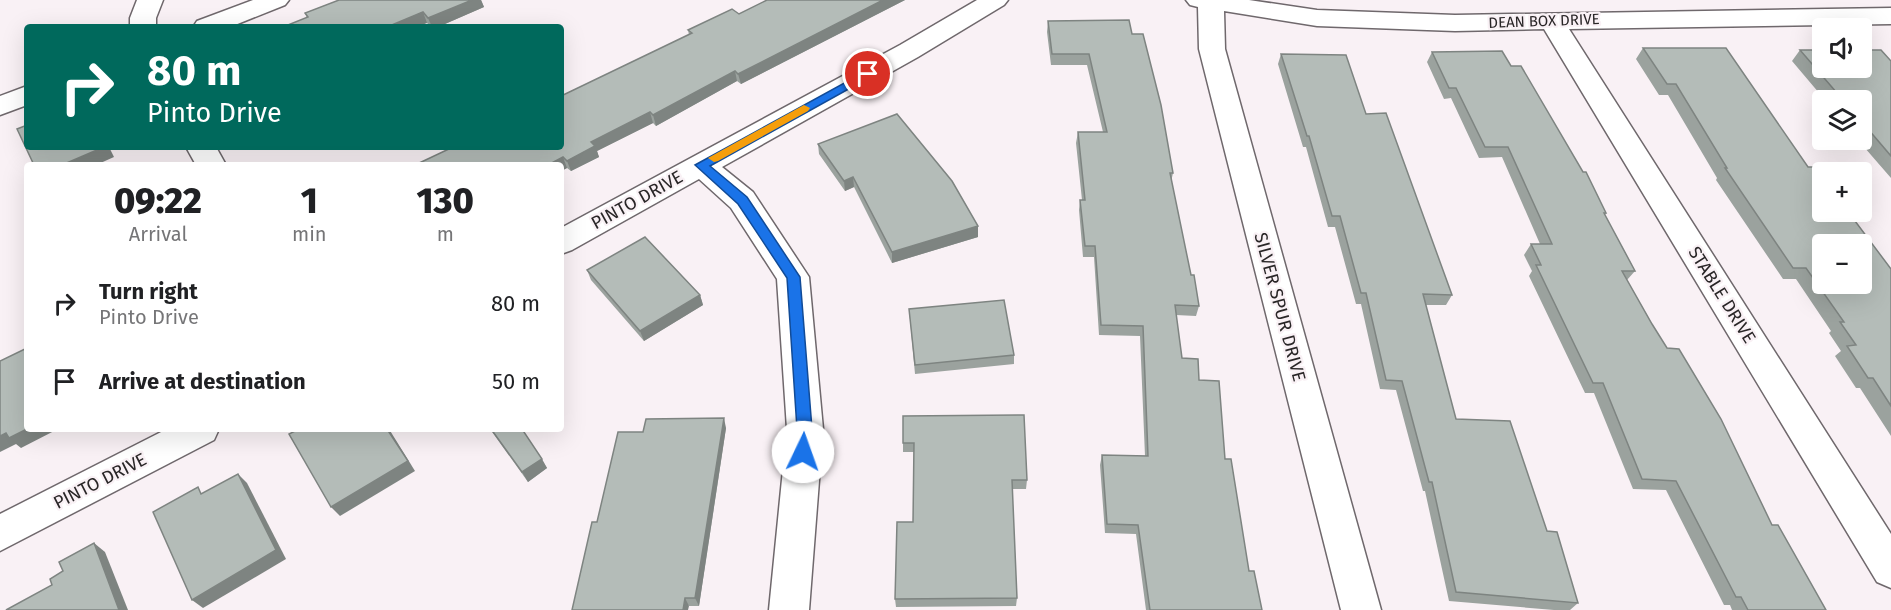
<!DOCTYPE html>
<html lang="en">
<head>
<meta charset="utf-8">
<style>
  :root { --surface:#fff; --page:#f6f6f6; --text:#202124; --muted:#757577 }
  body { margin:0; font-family:"Fira Sans",sans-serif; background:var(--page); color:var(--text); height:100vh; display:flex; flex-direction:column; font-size:22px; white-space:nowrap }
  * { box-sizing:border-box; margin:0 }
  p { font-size:20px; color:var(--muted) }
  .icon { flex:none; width:33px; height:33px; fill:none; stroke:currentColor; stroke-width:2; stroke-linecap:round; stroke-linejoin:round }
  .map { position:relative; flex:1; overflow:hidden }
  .sheet { position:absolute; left:24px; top:162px; width:540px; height:270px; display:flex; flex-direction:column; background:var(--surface); border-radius:6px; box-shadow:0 6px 24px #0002 }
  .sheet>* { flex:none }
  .hud { position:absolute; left:24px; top:24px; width:540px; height:126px; border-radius:6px; box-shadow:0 6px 24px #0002; background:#00695c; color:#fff; overflow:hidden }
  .tools { position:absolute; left:1812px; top:18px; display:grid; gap:12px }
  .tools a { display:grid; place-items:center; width:60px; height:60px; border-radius:6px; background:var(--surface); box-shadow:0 6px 24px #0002; font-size:30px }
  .pin { position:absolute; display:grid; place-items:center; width:51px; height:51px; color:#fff; margin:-26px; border:3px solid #fff; border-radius:50%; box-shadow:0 2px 6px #0007 }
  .me { position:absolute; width:66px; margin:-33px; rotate:3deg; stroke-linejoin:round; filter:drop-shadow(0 0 4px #0008) }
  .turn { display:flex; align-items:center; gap:21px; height:126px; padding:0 24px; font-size:27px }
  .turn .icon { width:78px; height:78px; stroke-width:2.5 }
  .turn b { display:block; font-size:42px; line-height:51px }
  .eta { display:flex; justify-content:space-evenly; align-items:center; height:102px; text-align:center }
  .eta b { font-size:36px; font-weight:800; line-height:42px }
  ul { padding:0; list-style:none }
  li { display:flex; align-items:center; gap:18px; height:78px; padding:0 24px }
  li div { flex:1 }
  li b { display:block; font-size:22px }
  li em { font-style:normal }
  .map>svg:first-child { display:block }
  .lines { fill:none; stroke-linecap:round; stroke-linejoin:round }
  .minor-casing { stroke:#6f686c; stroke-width:3 }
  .minor { fill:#fff; fill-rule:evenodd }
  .wall { fill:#9ba29e }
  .shaded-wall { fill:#7e8481 }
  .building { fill:#b4bcb8; stroke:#7e8481; stroke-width:1.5; fill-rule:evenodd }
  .route { fill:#1a73e8; stroke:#114b97; stroke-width:1.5 }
  .slow { fill:#f59e0b }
  .labels { text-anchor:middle; stroke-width:4.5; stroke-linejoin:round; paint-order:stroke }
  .far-street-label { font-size:15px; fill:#292627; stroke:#f9f1f5 }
  .street-label { font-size:18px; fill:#292627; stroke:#f9f1f5 }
</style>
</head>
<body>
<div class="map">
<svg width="1891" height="610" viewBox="0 0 1891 610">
  <rect width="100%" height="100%" fill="#f9f1f5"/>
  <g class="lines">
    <g class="minor-casing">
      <g id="minor">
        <path d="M137,0H163L156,18V27H130V18Z"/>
        <path d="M253,0H289L285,5L230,27H193L197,21Z"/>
        <path d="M977,0H1008L1004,5L918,57L722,167L753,192L809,277L823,429L809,610H769L787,429L777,279L731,208L699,179L572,250L561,254V228L900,45Z"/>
        <path d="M1186,0H1249L1317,10L1455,15L1891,8V24L1569,29L1891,534V588L1877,582L1544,29L1455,31L1317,26L1224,11L1225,49L1381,610H1341L1199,49L1198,7L1190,5Z"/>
        <path d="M27,86V105L0,115V96Z"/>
        <path d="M186,147H216L226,165H196Z"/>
        <path d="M167,429H219L214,440L0,551V514Z"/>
      </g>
    </g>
    <use href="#minor" class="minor"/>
  </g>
  <g class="wall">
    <path d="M339,0H481L484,7L438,27H431L427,23L307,18L305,13Z"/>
    <path d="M767,0H905L741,84L737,81L656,126L653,123L597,151L599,157L571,171L567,168L561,171V165H415L689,35L688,30L739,14Z"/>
    <path d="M1048,21L1132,34L1173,173L1171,182L1191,275L1199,306L1196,316L1176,315L1182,358L1199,380L1225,459L1249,571L1262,610H1146L1136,534L1105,533L1100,465L1102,455L1145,456L1140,336L1099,335L1094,257H1083L1079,210L1080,200H1082L1076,143L1078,132H1103L1087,65H1051L1047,32Z"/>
    <path d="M1643,48L1808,167L1863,213L1855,221L1891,269V436L1860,388H1856L1835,356L1841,351L1829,333L1831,331L1796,279H1783L1716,180L1717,178L1668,95H1659L1636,59Z"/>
    <path d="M1800,50L1891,61V178L1858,140H1862V100H1825L1792,61Z"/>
    <path d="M1432,52L1511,66L1606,213L1605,215L1635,271L1627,280L1652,324L1772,525L1826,610H1732L1730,605H1724L1666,490L1633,489L1594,393H1585L1529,276L1532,271L1524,255L1531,244H1540L1502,157L1479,158L1451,98L1444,99L1427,62Z"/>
    <path d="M1281,54L1366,114L1452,295L1446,305H1426L1456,419L1547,531L1578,603L1570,610H1554L1449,601L1425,491H1423L1396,390L1380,389L1361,304H1356L1335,227H1328L1306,147H1303L1278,64Z"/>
    <path d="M818,144L978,226V237L892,263L854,187L845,191L819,154Z"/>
    <path d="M587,270L700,295L703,305L644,341L591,280Z"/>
    <path d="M909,309L1014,355V364L915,374Z"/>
    <path d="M903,416L1027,480L1026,489H1012L1017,598L1016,606L896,607L895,599L913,522L914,452H903Z"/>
    <path d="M726,428L699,606H689L597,522L643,432Z"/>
    <path d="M490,429H522L547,468L528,482Z"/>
  </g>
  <g class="shaded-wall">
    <path d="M472,0H481L484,7L438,27H432L428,18Z"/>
    <path d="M883,0H905L741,84L738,74Z"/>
    <path d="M423,12L427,23L417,27H387Z"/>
    <path d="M735,71L737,81L656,126L653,115Z"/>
    <path d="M650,112L653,123L597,151L599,157L571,171L567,161L591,142Z"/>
    <path d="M104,147H109L114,157L96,165H62Z"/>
    <path d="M563,157L567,168L561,171V165H548Z"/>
    <path d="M853,177L854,187L845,191L844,181Z"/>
    <path d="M978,226V237L892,263V252Z"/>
    <path d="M700,295L703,305L644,341L640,331Z"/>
    <path d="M724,418L726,428L699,606L695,598Z"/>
    <path d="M27,429H58L21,448L16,444L0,452V436L6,433Z"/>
    <path d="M387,429H389L415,471L340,516L331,507Z"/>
    <path d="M542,459L547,468L528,482L522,472Z"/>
    <path d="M238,474L247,483L286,559L203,608L192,600Z"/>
    <path d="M94,543L105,552L128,610H119Z"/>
    <path d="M685,598L689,606L688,610H683Z"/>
  </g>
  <g class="building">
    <path d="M339,0H472L428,18L423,12L387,27H283L308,17L305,13Z"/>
    <path d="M767,0H883L738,74L735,71L653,115L650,112L591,142L595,146L567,161L563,157L548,165H415L453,147H561V96L692,33L688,30L732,9L739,14Z"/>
    <path d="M1129,20L1132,34H1143L1161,105L1173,173H1170L1191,275H1194L1199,306L1175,305L1182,358L1198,359L1199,380L1219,381L1225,459H1231L1249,571H1254L1262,610H1150L1138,525L1107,524L1102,455L1148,456L1143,326L1101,325L1095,246H1085L1080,200H1085L1078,132H1107L1089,54H1052L1048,21Z"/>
    <path d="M1643,48H1726L1808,167H1828L1832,172H1822V212H1862V211L1863,213H1849L1891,269V406L1873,378H1868L1847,346L1856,345L1840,322H1844L1806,268H1793L1725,168H1727L1676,84H1667ZM1822,244H1862V284H1822Z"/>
    <path d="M1800,50H1822V68H1862V50H1881L1891,61V156L1862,122V100H1843Z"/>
    <path d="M1502,51L1511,66H1521L1583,172H1586L1606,213H1604L1635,271H1622L1652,324L1667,348L1679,349L1721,419L1772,525H1778L1826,610H1748L1741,597H1736L1676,481L1642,479L1603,383H1593L1536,265H1541L1531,244H1552L1508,147H1485L1456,88H1449L1432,52Z"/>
    <path d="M1281,54L1346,55L1366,114L1386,113L1452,295L1423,294L1456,419L1510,421L1547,531L1557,532L1578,603L1456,592L1432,482H1429L1402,381L1386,380L1366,293H1361L1340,216H1332L1309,136H1307Z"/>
    <path d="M897,114L952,181L978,226L892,252L853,177L844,181L818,144Z"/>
    <path d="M27,125V147H104L62,165H34L17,129Z"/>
    <path d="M645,237L700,295L640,331L587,270Z"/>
    <path d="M1004,300L1014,355L915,365L909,309Z"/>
    <path d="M27,348V429L9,438L6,433L0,436V361Z"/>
    <path d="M1024,415L1027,480H1012L1017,598L895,599L897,522H913L914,443H903V416Z"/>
    <path d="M724,418L695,598H685L683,610H572L592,522H597L618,432H643L646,419Z"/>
    <path d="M299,429H387L408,461L331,507L289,434Z"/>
    <path d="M491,429H522L542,459L522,472Z"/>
    <path d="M238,474L276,550L192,600L153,512L198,487L201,494Z"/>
    <path d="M94,543L119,610H6L52,585L50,579L63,571L59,562Z"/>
  </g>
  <path class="route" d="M868,70L872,71V76L710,166L747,197L800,277L812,429L808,456L803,458L797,456L795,452L797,429L787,278L738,204L695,165Z"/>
  <path class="slow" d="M804,105L810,108L808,111L718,161L714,162L708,158Z"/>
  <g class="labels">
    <g class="far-street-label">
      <text transform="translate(1544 21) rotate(-2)" y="5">DEAN BOX DRIVE</text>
    </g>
    <g class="street-label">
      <text transform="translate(637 200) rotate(-29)" y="6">PINTO DRIVE</text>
      <text transform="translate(1722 295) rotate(58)" y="6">STABLE DRIVE</text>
      <text transform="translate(1280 307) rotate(75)" y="6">SILVER SPUR DRIVE</text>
      <text transform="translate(100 481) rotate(-27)" y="6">PINTO DRIVE</text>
    </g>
  </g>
</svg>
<div class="tools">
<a><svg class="icon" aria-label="sound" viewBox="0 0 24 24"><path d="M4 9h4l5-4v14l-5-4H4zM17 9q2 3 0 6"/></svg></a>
<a><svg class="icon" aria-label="layers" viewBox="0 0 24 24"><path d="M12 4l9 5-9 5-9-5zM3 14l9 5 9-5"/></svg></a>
<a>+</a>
<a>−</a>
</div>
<div class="pin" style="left:868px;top:74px;background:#d93025"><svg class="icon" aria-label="arrive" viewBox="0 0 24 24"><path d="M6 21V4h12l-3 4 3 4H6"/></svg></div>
<svg class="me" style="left:803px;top:452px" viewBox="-20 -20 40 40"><circle r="19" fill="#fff"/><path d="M0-13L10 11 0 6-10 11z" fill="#1a73e8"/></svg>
<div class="hud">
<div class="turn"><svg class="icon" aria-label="right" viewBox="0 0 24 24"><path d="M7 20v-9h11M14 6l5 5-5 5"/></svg><div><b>80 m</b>Pinto Drive</div></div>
</div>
<section class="sheet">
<div class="eta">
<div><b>09:22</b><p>Arrival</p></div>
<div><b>1</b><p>min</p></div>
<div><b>130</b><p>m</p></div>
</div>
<ul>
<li><svg class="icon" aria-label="right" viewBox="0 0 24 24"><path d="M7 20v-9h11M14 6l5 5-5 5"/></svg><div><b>Turn right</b><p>Pinto Drive</p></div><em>80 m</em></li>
<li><svg class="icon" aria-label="arrive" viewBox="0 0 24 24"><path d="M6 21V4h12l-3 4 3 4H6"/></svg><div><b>Arrive at destination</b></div><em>50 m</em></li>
</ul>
</section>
</div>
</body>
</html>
